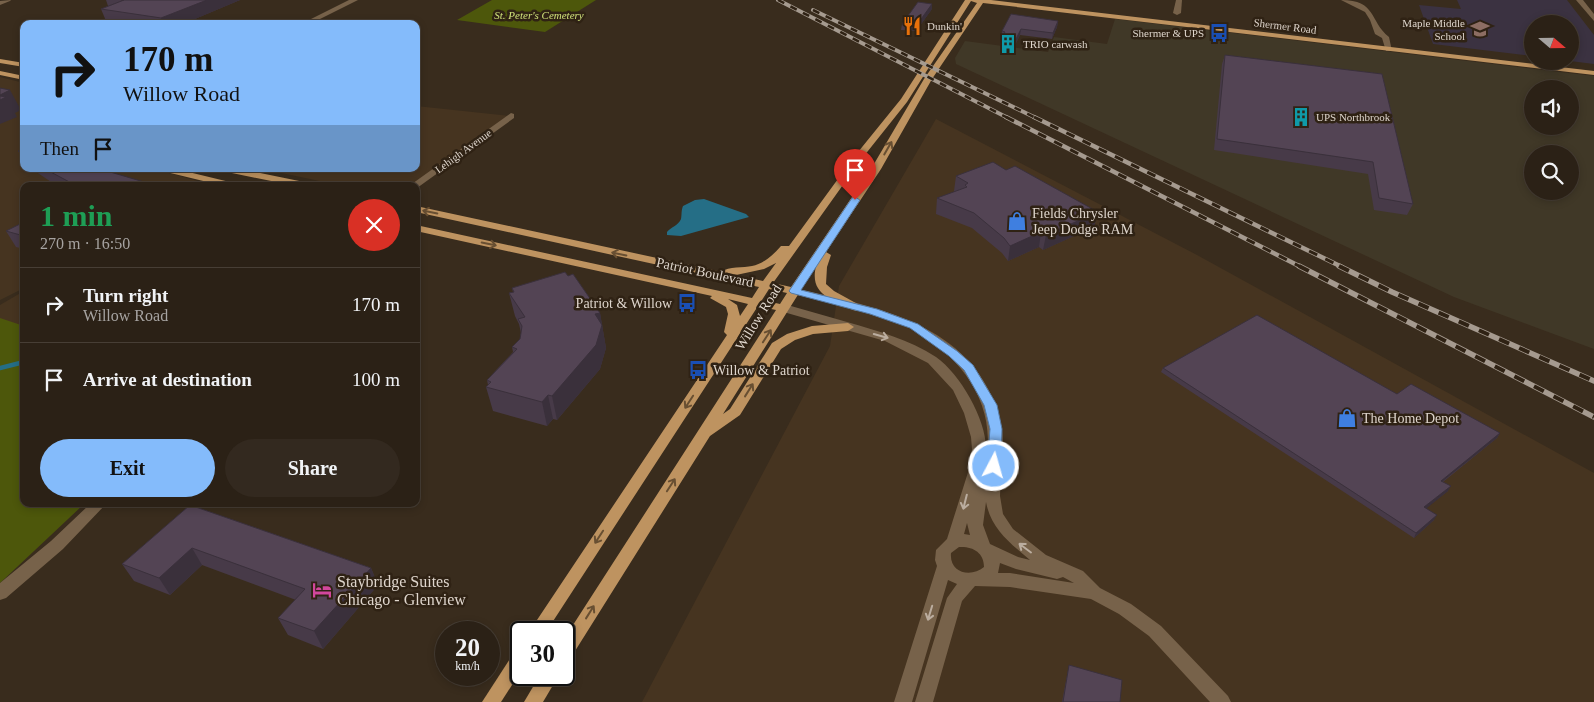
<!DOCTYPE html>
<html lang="en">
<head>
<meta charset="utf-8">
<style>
  :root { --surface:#2b2116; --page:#33291f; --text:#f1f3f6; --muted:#a6a3a1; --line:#473e35; --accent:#84bbfb }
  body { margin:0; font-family:Georgia,serif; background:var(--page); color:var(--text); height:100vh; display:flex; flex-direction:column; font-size:19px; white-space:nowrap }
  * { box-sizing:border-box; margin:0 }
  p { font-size:16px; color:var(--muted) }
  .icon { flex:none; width:28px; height:28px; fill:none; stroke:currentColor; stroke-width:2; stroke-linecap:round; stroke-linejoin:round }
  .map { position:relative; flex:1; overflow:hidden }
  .details { position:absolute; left:20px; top:182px; width:400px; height:325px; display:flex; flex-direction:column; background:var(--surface); border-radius:10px; box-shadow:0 2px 8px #0003,0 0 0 1px var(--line) }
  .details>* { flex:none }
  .guide { position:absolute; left:20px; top:20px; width:400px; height:152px; border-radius:10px; box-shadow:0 2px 8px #0003,0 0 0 1px var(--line); background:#84bbfb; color:#111; overflow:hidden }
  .needle { width:32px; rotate:110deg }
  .fabs { position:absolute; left:1524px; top:15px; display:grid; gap:10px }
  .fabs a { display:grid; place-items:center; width:55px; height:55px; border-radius:50%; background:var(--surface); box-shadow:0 2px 8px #0003,0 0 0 1px var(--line); font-size:25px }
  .speed { position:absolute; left:435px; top:621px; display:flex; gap:10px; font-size:25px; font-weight:700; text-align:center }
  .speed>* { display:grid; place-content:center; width:65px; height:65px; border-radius:50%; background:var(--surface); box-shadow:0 2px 8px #0003,0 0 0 1px var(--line); line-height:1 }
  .speed small { font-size:12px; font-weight:400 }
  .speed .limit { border:2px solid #111; border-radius:8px; background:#fff; color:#111 }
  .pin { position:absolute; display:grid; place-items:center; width:42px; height:42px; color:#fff; margin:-51px -21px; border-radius:50% 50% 50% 0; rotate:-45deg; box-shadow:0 0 5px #0007 }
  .pin .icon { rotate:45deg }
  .me { position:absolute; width:55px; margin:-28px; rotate:6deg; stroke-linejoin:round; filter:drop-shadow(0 0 4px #0008) }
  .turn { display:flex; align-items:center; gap:18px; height:105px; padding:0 20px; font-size:22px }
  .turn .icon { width:65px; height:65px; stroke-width:2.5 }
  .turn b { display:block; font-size:35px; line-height:42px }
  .then { display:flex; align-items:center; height:48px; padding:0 20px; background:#0003; gap:10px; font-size:19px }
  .round { display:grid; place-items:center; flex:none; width:52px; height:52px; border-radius:26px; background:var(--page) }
  .overview { display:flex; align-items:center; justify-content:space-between; height:85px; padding:0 20px }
  h1 { font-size:30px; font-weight:700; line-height:38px; color:#1e9e55 }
  .action { display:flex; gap:10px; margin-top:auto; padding:10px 20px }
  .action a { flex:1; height:58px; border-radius:30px; background:var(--accent); color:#111; font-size:20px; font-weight:700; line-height:58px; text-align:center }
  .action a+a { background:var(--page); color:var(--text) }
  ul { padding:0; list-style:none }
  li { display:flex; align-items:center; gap:15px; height:75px; padding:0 20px; border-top:1px solid var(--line) }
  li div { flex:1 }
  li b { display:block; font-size:19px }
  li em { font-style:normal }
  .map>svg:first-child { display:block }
  .built { fill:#463420 }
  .industrial { fill:#403827; fill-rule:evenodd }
  .education { fill:#3b3241 }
  .green { fill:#4d570b }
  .water { fill:#256e86 }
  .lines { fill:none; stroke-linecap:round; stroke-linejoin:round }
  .stream { stroke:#256e86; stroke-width:4.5 }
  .minor { fill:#77624a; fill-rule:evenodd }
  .major { fill:#be9360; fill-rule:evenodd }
  .rail-far2-casing { stroke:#a59a8f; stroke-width:4 }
  .rail-far1-casing { stroke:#a59a8f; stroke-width:4.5 }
  .rail-casing { stroke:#a59a8f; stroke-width:5.5 }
  .rail-far2 { stroke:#2f2214; stroke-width:2.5; stroke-dasharray:7; stroke-linecap:butt }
  .rail-far1 { stroke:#2f2214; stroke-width:3; stroke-dasharray:9; stroke-linecap:butt }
  .rail { stroke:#2f2214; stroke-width:4; stroke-dasharray:11; stroke-linecap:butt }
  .wall { fill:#473a48 }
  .shaded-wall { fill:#3a303b }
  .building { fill:#534454; stroke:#3a303b }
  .oneway { stroke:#684f32 }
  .oneway2 { stroke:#bbad9f }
  .route { fill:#84bbfb; stroke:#567aa3 }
  .labels { text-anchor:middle; stroke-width:5; stroke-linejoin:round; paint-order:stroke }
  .far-park-label { font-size:11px; font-style:italic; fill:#cfe17a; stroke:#2f2214 }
  .far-poi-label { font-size:11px; fill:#dfd6cd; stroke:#2f2214; text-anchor:start }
  .far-street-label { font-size:11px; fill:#dfd6cd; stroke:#2f2214 }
  .poi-label { font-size:14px; fill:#dfd6cd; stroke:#2f2214; text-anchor:start }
  .street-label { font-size:14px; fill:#dfd6cd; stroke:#2f2214 }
  .near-poi-label { font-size:16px; fill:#dfd6cd; stroke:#2f2214; text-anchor:start }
</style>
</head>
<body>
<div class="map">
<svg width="1594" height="702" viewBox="0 0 1594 702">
  <rect width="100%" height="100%" fill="#392c1d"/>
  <g class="built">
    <path d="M0,77L24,83V169H155L208,184L204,186H24V288L0,300Z"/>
    <path d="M416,106L511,116L414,186H344L262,169H416Z"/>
    <path d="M936,119L1197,255L1594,473V702H642L830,346L839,286Z"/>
    <path d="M24,291V329L0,322V305Z"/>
  </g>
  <path class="industrial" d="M1115,19L1594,76V349L1454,297L956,64L955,58L965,41L1048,52L1054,37L1107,44ZM1532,89H1570V126H1532ZM1532,154H1570V191H1532Z"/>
  <path class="education" d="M1457,0H1567L1594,35V64L1570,61V24H1532V56L1433,44L1419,5L1461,9Z"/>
  <g class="green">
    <path d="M492,0H596L545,32L457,20Z"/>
    <path d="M0,318L24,326V504H84L0,583Z"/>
  </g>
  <path class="water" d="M704,199L746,214L749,217L681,236L667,235V232C671,227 679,225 681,219C682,214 681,211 683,206L695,200Z"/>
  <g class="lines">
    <path class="stream" d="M0,368L24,362"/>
    <g class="minor">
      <path d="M11,0L10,1L0,5V1Z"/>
      <path d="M349,0H358L310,24H301Z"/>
      <path d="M1176,0H1182L1181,13L1177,15L1173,13Z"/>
      <path d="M1341,0C1377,0 1369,21 1389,37L1392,51H1386L1382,38L1375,34L1370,20L1365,12Z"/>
      <path d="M1576,0H1583L1594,14V21Z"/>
      <path d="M511,113L514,114V118L417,188L416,186H409Z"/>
      <path d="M794,288C870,306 964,321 995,404C1003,424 1006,447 999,468L1001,471L1000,496L1003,514L1013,529L1046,555L1083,571L1100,588L1131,604L1161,626L1228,696L1231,702H1210L1149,636L1119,614L1091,599L1010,587L975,586L962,601L933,702H915L947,598L957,584L948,580L912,702H894L937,566L935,560L936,550L947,539L970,466L972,449L971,437L964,413L953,390L928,363L885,341L780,311L778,308L784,304C805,310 826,316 847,322C877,331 909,339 936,357C960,374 986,419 986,448C986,460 983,471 979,482C1006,417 968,359 910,328C902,324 891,321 882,318C852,308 821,301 790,293L788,291L790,289ZM986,502C991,529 1010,543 1030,560L1018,557L990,544L983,525ZM967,523L970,535L964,534ZM959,547C972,546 984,552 984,567C971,578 949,573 951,553ZM1000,563L1016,569L1057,579L1063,577L1074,583L1010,573H998Z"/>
      <path d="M90,504H106L63,549L6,598L0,600V583L51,541Z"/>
    </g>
    <g class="major">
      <path d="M965,0H991L1594,71V75L983,3L932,79L881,169L826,252L831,255L827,267L826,284L834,291L863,307L857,311L853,310C832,299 809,295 816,266L723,414L730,409L772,343L787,334L812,326L848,323L854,327L848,331L813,334L795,340L781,349L740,415L710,436L570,659L564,662V639L776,310L758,306L546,632H529L727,335L724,332L728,314L726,307L710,298L712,296L416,231V225L752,298L759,287L416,212V206L722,272C728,266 744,268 752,266C765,263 773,255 781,246H789L854,157L901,99ZM971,1L977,3L924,79L871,169L791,287L773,283L860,161L907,102ZM776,263L763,281L736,275L764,269ZM769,289L787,293L780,304L762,300ZM728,299L748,304L740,316L737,305Z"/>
      <path d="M0,59L24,63V67L0,63Z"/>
      <path d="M0,71L24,76V80L0,75Z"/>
      <path d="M160,169H176L238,184L240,186H224L162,171Z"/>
      <path d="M222,169H240L309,183L314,186H296L227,172Z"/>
      <path d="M521,648V671L501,702H482L515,651Z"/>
      <path d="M540,675H559L543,702H524Z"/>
    </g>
    <g class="rail-far2-casing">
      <g id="rail-far2">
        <path d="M778,0L1008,118"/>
        <path d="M813,10L1036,118"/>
      </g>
    </g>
    <g class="rail-far1-casing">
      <g id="rail-far1">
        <path d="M1006,117L1301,267"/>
        <path d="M1034,117L1342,267"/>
      </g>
    </g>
    <g class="rail-casing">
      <g id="rail">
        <path d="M1299,266L1594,417"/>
        <path d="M1339,266L1392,292L1594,381"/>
      </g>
    </g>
    <use href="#rail-far2" class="rail-far2"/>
    <use href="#rail-far1" class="rail-far1"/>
    <use href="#rail" class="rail"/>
  </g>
  <g class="wall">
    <path d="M106,0H240L183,24H124L106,21L101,9L108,6Z"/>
    <path d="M932,9L916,31L901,30L902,24Z"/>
    <path d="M1058,21L1057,27L1052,39L1020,35L1014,47L1000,45L1002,37H1001L1002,31Z"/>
    <path d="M1225,55L1382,74L1413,204L1407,215L1374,210L1368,174L1214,150L1222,64Z"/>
    <path d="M24,150V161L18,151Z"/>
    <path d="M32,169H100L152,186H57Z"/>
    <path d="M1006,170L1098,212L1094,227L1043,250L1039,247L1008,261L1002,253L972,228L936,214L937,198L955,192L954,191L956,176Z"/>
    <path d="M24,222V249L16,247L6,231Z"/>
    <path d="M512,288L600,313L606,348L600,369L557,420L553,419L547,426L493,411L486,387L488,385L487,380L513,352L512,347L520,339L521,333L519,324L515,316L509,293L513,292Z"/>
    <path d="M1163,368L1397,394L1500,433L1497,438L1443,482L1448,491L1426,508L1434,520L1414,538L1161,372Z"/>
    <path d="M190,505L371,568L378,585L323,649L288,635L278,618L296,600L202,565L170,595L134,581L122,564Z"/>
    <path d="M1069,665L1120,702H1062Z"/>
  </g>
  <g class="shaded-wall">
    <path d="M207,0H240L183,24H163L161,18Z"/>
    <path d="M932,4V9L916,31V26Z"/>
    <path d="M1058,21L1057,27L1052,39L1053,33Z"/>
    <path d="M1021,29L1020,35L1014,47L1015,41Z"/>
    <path d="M10,90L21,110L15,113L17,117L0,124V95Z"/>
    <path d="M1098,212L1094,227L1043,250L1046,235Z"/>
    <path d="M1041,232L1039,247L1008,261L1010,246Z"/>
    <path d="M600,313L606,348L600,369L557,420L552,396L595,314Z"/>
    <path d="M548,395L553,419L547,426L542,402Z"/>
    <path d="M1500,433L1497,438L1438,485L1441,481Z"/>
    <path d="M1451,486L1448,491L1422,512L1424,507Z"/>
    <path d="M1437,515L1434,520L1414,538L1416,533Z"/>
    <path d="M192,548L202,565L170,595L159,578Z"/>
    <path d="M371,568L378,585L323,649L314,631Z"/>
  </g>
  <g class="building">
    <path d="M121,0H207L161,18L101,9L124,0Z"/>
    <path d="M918,2L932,4L916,26L902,24Z"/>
    <path d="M1011,14L1058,21L1053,33L1021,29L1015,41L1001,39L1005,32L1002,31Z"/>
    <path d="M1225,55L1382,74L1413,204L1379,198L1373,162L1217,139Z"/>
    <path d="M0,88L10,90L0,95Z"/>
    <path d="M0,96L6,97L0,100Z"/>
    <path d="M24,150V154L18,151Z"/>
    <path d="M993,162L1006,170L1015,166L1098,212L1046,235L1041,232L1010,246L1004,238L974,213L937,198L967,187L965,185L968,183L956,176Z"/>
    <path d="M45,169H100L151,184L147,186H77Z"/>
    <path d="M24,222V236L6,231Z"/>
    <path d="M565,272L568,276L573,274L600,313L595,314L602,325L596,345L552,396L548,395L542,402L486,387L491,382L487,380L517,349L512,347L520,339L521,333L522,326L518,319L525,317L509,293L514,292L512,288Z"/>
    <path d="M1257,315L1397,394L1411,384L1500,433L1441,481L1451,486L1424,507L1437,515L1416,533L1163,368Z"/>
    <path d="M190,505L371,568L314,631L278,618L305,589L192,548L159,578L122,564Z"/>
    <path d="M1069,665L1122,680L1120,702H1063Z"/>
  </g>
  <defs><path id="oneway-shaft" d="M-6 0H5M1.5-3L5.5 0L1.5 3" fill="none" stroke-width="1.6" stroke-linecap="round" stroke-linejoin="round" transform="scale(1.25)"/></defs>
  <g class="oneway">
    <use href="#oneway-shaft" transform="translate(888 148) rotate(-60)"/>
    <use href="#oneway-shaft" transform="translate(430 212) rotate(-168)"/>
    <use href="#oneway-shaft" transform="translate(489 244) rotate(12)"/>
    <use href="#oneway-shaft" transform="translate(619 254) rotate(-168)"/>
    <use href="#oneway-shaft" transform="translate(767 336) rotate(-57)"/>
    <use href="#oneway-shaft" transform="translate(749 390) rotate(-58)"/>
    <use href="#oneway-shaft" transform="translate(689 402) rotate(123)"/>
    <use href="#oneway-shaft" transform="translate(671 485) rotate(-57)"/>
    <use href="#oneway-shaft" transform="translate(599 537) rotate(123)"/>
    <use href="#oneway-shaft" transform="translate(590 612) rotate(-58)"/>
  </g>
  <g class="oneway2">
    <use href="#oneway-shaft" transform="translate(881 336) rotate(16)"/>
    <use href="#oneway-shaft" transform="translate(965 502) rotate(104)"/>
    <use href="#oneway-shaft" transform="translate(1025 548) rotate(-143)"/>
    <use href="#oneway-shaft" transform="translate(930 613) rotate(107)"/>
  </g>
  <path class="route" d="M855,197L860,200L801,290L877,309L918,324L957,351L973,365L997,405L1002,429L1001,466L999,469H989L987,466L990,429L984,405L964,370L949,356L910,328L870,314L791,293L789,291L852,198Z"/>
  <defs>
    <g id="restaurant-bare" transform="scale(1.5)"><path d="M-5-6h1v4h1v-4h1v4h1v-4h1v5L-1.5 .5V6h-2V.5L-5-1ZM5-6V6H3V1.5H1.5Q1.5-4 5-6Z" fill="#e8710a" stroke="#2f2214" stroke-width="2.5" paint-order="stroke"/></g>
    <g id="school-bare" transform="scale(1.5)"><path d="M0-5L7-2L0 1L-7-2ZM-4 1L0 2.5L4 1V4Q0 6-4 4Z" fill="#8d6e63" stroke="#2f2214" stroke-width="2.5" paint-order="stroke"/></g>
    <g id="bus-bare" transform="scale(1.5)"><path d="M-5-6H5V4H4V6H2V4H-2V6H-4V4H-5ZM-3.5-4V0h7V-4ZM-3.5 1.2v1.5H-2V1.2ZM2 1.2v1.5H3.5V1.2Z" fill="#1a4fb4" stroke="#2f2214" stroke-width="2.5" paint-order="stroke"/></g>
    <g id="building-bare" transform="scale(1.5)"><path d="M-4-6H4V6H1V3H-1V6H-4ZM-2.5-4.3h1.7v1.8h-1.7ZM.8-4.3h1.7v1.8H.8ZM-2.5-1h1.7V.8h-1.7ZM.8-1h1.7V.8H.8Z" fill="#0f9aa8" stroke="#2f2214" stroke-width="2.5" paint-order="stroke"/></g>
    <g id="shop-bare" transform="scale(1.5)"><path d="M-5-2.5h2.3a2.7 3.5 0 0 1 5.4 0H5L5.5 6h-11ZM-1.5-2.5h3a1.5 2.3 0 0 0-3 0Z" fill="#3f7fe0" stroke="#2f2214" stroke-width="2.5" paint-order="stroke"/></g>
    <g id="hotel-bare" transform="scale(1.5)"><path d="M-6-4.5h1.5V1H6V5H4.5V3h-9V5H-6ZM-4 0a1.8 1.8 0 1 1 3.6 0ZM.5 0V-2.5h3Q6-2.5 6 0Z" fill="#d1479c" stroke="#2f2214" stroke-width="2.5" paint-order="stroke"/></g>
  </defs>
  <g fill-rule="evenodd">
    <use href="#restaurant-bare" x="912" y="26"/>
    <use href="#school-bare" x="1480" y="29"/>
    <use href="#bus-bare" x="1219" y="33"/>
    <use href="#building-bare" x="1008" y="44"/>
    <use href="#building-bare" x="1301" y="117"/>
    <use href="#shop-bare" x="1017" y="221"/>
    <use href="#bus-bare" x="687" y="303"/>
    <use href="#bus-bare" x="698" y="370"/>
    <use href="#shop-bare" x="1347" y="418"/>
    <use href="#hotel-bare" x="322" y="590"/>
  </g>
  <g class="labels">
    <g class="far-park-label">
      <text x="539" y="19">St. Peter's Cemetery</text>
    </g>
    <g class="far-poi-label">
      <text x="1465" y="27" text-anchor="end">Maple Middle<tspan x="1465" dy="13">School</tspan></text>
      <text x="927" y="30">Dunkin'</text>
      <text x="1204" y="37" text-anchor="end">Shermer &amp; UPS</text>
      <text x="1023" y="48">TRIO carwash</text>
      <text x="1316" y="121">UPS Northbrook</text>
    </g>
    <g class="far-street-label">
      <text transform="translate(1285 26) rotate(7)" y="4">Shermer Road</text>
      <text transform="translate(463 151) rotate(-36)" y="4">Lehigh Avenue</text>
    </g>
    <g class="poi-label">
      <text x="1032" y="218">Fields Chrysler<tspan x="1032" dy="16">Jeep Dodge RAM</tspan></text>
      <text x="672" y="308" text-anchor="end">Patriot &amp; Willow</text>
      <text x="713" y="375">Willow &amp; Patriot</text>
      <text x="1362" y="423">The Home Depot</text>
    </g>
    <g class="street-label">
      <text transform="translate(705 272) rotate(12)" y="5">Patriot Boulevard</text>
      <text transform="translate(758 317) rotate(-58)" y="5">Willow Road</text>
    </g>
    <g class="near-poi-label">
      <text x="337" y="587">Staybridge Suites<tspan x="337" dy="18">Chicago - Glenview</tspan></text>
    </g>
  </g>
</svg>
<div class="fabs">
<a><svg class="needle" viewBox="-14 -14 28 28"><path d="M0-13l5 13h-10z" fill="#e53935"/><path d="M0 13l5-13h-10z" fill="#a6a3a1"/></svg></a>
<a><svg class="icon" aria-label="sound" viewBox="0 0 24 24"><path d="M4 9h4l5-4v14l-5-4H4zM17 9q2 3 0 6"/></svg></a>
<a><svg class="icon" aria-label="search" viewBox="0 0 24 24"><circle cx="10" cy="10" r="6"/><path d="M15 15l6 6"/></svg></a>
</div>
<div class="speed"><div>20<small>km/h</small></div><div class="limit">30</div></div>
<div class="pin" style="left:855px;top:200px;background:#d93025"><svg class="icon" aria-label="arrive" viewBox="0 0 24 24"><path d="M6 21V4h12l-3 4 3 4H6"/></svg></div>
<svg class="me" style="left:994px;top:466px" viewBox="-20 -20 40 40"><circle r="17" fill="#84bbfb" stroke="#fff" stroke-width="3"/><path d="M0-11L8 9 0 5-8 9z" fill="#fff"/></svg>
<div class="guide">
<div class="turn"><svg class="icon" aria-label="right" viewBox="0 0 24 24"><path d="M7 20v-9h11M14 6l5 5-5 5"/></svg><div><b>170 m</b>Willow Road</div></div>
<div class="then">Then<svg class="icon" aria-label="arrive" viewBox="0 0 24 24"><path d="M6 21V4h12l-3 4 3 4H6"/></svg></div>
</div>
<section class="details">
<div class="overview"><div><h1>1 min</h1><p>270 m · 16:50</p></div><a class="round" style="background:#d93025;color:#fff"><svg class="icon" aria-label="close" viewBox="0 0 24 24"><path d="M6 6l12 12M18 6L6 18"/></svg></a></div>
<ul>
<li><svg class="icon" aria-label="right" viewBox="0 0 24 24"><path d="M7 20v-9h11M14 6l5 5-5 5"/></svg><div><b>Turn right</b><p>Willow Road</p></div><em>170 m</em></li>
<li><svg class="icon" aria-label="arrive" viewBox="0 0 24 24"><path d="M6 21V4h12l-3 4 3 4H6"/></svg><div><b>Arrive at destination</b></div><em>100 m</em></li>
</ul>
<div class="action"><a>Exit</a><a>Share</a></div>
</section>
</div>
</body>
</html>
